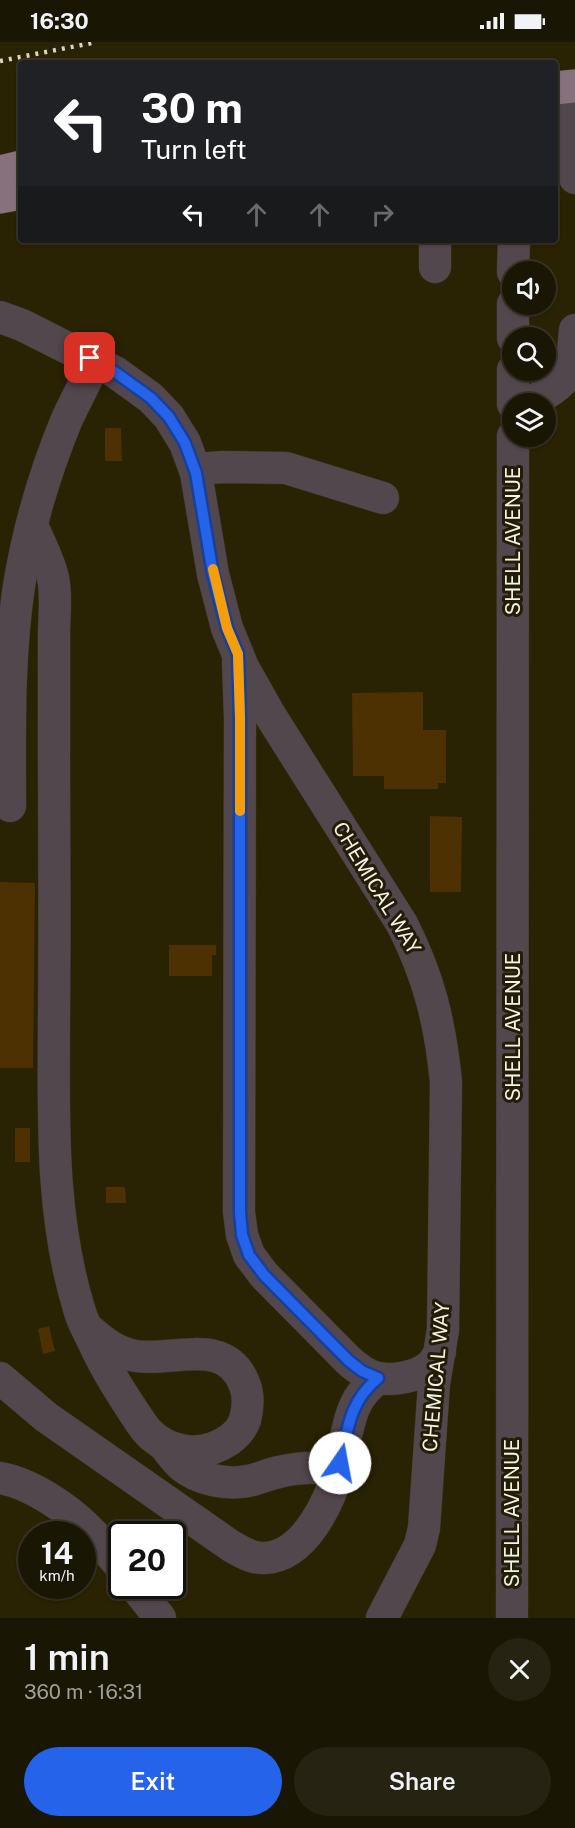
<!DOCTYPE html>
<html lang="en">
<head>
<meta charset="utf-8">
<style>
  :root { --surface:#1a1604; --page:#272313; --text:#f1f3f6; --muted:#9f9f9a; --line:#383526; --accent:#2563eb }
  body { margin:0; font-family:"Public Sans",sans-serif; background:var(--page); color:var(--text); height:100vh; display:flex; flex-direction:column; font-size:22px; white-space:nowrap }
  * { box-sizing:border-box; margin:0 }
  p { font-size:20px; color:var(--muted) }
  .icon { flex:none; width:33px; height:33px; fill:none; stroke:currentColor; stroke-width:2; stroke-linecap:round; stroke-linejoin:round }
  .map { position:relative; height:1576px; overflow:hidden }
  .panel { display:flex; flex-direction:column; background:var(--surface); flex:1 }
  .panel>* { flex:none }
  .banner { position:absolute; left:18px; top:18px; width:540px; height:183px; border-radius:6px; box-shadow:0 2px 4px #0004,0 0 0 2px var(--line); background:#202124; color:#fff; overflow:hidden }
  .tools { position:absolute; left:502px; top:219px; display:grid; gap:12px }
  .tools a { display:grid; place-items:center; width:54px; height:54px; border-radius:50%; background:var(--surface); box-shadow:0 2px 4px #0004,0 0 0 2px var(--line); font-size:30px }
  .speed { position:absolute; left:18px; top:1479px; display:flex; gap:12px; font-size:30px; font-weight:700; text-align:center }
  .speed>* { display:grid; place-content:center; width:78px; height:78px; border-radius:50%; background:var(--surface); box-shadow:0 2px 4px #0004,0 0 0 2px var(--line); line-height:1 }
  .speed small { font-size:15px; font-weight:400 }
  .speed .limit { border:3px solid #111; border-radius:9px; background:#fff; color:#111 }
  .pin { position:absolute; display:grid; place-items:center; width:51px; height:51px; color:#fff; margin:-26px; border-radius:12px; box-shadow:0 3px 9px #0006 }
  .me { position:absolute; width:66px; margin:-33px; rotate:12deg; stroke-linejoin:round; filter:drop-shadow(0 0 4px #0008) }
  .turn { display:flex; align-items:center; gap:21px; height:126px; padding:0 24px; font-size:27px }
  .turn .icon { width:78px; height:78px; stroke-width:2.5 }
  .turn b { display:block; font-size:42px; line-height:51px }
  .lanes { display:flex; align-items:center; height:57px; padding:0 24px; background:#0003; justify-content:center; gap:30px; direction:ltr }
  .lanes .off { opacity:.35 }
  .round { display:grid; place-items:center; flex:none; width:63px; height:63px; border-radius:32px; background:var(--page) }
  .summary { display:flex; align-items:center; justify-content:space-between; height:102px; padding:0 24px }
  h1 { font-size:36px; font-weight:600; line-height:45px }
  .button { display:flex; gap:12px; margin-top:auto; padding:12px 24px }
  .button a { flex:1; height:69px; border-radius:36px; background:var(--accent); color:#fff; font-size:24px; font-weight:600; line-height:69px; text-align:center }
  .button a+a { background:var(--page); color:var(--text) }
  .status { display:flex; justify-content:space-between; align-items:center; height:42px; padding:0 30px; background:var(--surface); direction:ltr }
  .status svg { height:16px; fill:currentColor }
  .map>svg:first-child { display:block }
  .built { fill:#292203; fill-rule:evenodd }
  .building { fill:#4d3103 }
  .lines { fill:none; stroke-linecap:round; stroke-linejoin:round }
  .minor-casing { stroke:#3b3721; stroke-width:33 }
  .major-casing { stroke:#3b3721; stroke-width:34 }
  .minor { stroke:#52474d; stroke-width:32 }
  .major { stroke:#86717d; stroke-width:33 }
  .rail { stroke:#d9d6c7; stroke-width:4.5; stroke-dasharray:3 6; stroke-linecap:butt }
  .route-casing { stroke:#184099; stroke-width:15 }
  .route { stroke:#2563eb; stroke-width:10 }
  .slow { stroke:#f59e0b; stroke-width:10 }
  .labels { text-anchor:middle; stroke-width:6; stroke-linejoin:round; paint-order:stroke }
  .street-label { font-size:20px; fill:#f5f2e4; stroke:#221d06 }
</style>
</head>
<body>
<div class="status"><b>16:30</b><svg viewBox="0 0 49 12"><path d="M0 12V9h3v3zM5 12V6h3v6zM10 12V3h3v9zM15 12V0h3v12zM26 1h20v11H26zM47 4h2v5h-2z"/></svg></div>
<div class="map">
<svg width="575" height="1576" viewBox="0 0 575 1576">
  <rect width="100%" height="100%" fill="#221d06"/>
  <path class="built" d="M0,0H575V1576H0V155L21,151V198H555V21H21V125L0,130ZM513,230H546V262H513ZM513,296H546V328H513ZM513,362H546V394H513ZM32,1492H82V1544H32ZM122,1492H172V1544H122Z"/>
  <g class="building">
    <path d="M105,386H121L122,419H105Z"/>
    <path d="M423,650V688H446V741H438V747H384V734H353L352,651Z"/>
    <path d="M430,774L462,775L461,850H430Z"/>
    <path d="M0,840L35,841L33,1026H0Z"/>
    <path d="M169,903H216V913H212V934H169Z"/>
    <rect x="15" y="1086" width="15" height="34"/>
    <path d="M106,1145H125L126,1161H106Z"/>
    <path d="M49,1284L55,1309L43,1312L38,1287Z"/>
  </g>
  <g class="lines">
    <g class="minor-casing">
      <g id="minor">
        <path d="M565,45L575,136"/>
        <path d="M435,225V198"/>
        <path d="M513,230L514,198"/>
        <path d="M0,275L22,283L115,330L151,356L169,375L185,401L196,431L213,532L227,586L243,625L270,673L402,882C429,935 440,980 446,1040L443,1288L434,1342L424,1486L420,1503L382,1576"/>
        <path d="M513,296V262"/>
        <path d="M513,362V328"/>
        <path d="M527,362C570,339 571,336 575,288"/>
        <path d="M196,431L209,426L223,425L286,426L383,456"/>
        <path d="M32,483C39,500 49,518 53,536C57,553 54,575 54,593C54,629 54,665 54,701C54,790 55,879 54,968C54,1069 49,1171 80,1270C83,1280 88,1289 93,1299C106,1328 123,1354 141,1381C161,1411 200,1418 229,1398C236,1393 242,1386 245,1378C248,1367 249,1352 244,1341C225,1294 173,1320 136,1314C116,1311 102,1299 87,1286"/>
        <path d="M238,621L240,676L239,1170L242,1193L249,1213L264,1233L349,1319C357,1326 367,1334 378,1336C393,1339 416,1335 429,1325C433,1322 437,1315 440,1310"/>
        <path d="M10,764C10,691 8,617 19,544C28,488 45,430 67,377C76,358 86,339 95,320"/>
        <path d="M0,1336L46,1375L231,1504C242,1510 252,1517 265,1516C305,1514 330,1459 339,1426C345,1406 346,1383 355,1364C360,1352 368,1344 378,1336"/>
        <path d="M164,1403C170,1410 175,1418 182,1424C199,1438 227,1443 248,1439C259,1437 269,1432 279,1430C299,1425 319,1425 339,1427"/>
        <path d="M0,1436C30,1441 67,1466 88,1487C100,1499 111,1513 122,1526"/>
        <path d="M135,1544L160,1576"/>
        <path d="M512,1576L513,394"/>
      </g>
    </g>
    <g class="major-casing">
      <g id="major">
        <path d="M555,46L575,44"/>
        <path d="M0,130L21,125"/>
        <path d="M0,155L21,151"/>
      </g>
    </g>
    <use href="#minor" class="minor"/>
    <use href="#major" class="major"/>
    <path class="rail" d="M0,19L97,0"/>
  </g>
  <g class="lines">
    <g class="route-casing">
      <path id="route" d="M90,316L115,330L151,356L169,375L185,401L196,431L213,532L227,586L238,612L240,676V1170L242,1193L249,1213L264,1233L349,1319L362,1329L378,1336C349,1360 348,1387 340,1421"/>
    </g>
    <use href="#route" class="route"/>
    <path class="slow" d="M213,527L227,586L238,612L240,676V769"/>
  </g>
  <g class="labels">
    <g class="street-label">
      <text transform="translate(513 499) rotate(-90)" y="7">SHELL AVENUE</text>
      <text transform="translate(377 846) rotate(59)" y="7">CHEMICAL WAY</text>
      <text transform="translate(513 985) rotate(-90)" y="7">SHELL AVENUE</text>
      <text transform="translate(436 1335) rotate(-85)" y="7">CHEMICAL WAY</text>
      <text transform="translate(512 1471) rotate(-90)" y="7">SHELL AVENUE</text>
    </g>
  </g>
</svg>
<div class="tools">
<a><svg class="icon" aria-label="sound" viewBox="0 0 24 24"><path d="M4 9h4l5-4v14l-5-4H4zM17 9q2 3 0 6"/></svg></a>
<a><svg class="icon" aria-label="search" viewBox="0 0 24 24"><circle cx="10" cy="10" r="6"/><path d="M15 15l6 6"/></svg></a>
<a><svg class="icon" aria-label="layers" viewBox="0 0 24 24"><path d="M12 4l9 5-9 5-9-5zM3 14l9 5 9-5"/></svg></a>
</div>
<div class="speed"><div>14<small>km/h</small></div><div class="limit">20</div></div>
<div class="pin" style="left:90px;top:316px;background:#d93025"><svg class="icon" aria-label="arrive" viewBox="0 0 24 24"><path d="M6 21V4h12l-3 4 3 4H6"/></svg></div>
<svg class="me" style="left:340px;top:1421px" viewBox="-20 -20 40 40"><circle r="19" fill="#fff"/><path d="M0-13L10 11 0 6-10 11z" fill="#2563eb"/></svg>
<div class="banner">
<div class="turn"><svg class="icon" aria-label="left" viewBox="0 0 24 24"><path d="M17 20v-9H6M10 6l-5 5 5 5"/></svg><div><b>30 m</b>Turn left</div></div>
<div class="lanes"><svg class="icon" aria-label="left" viewBox="0 0 24 24"><path d="M17 20v-9H6M10 6l-5 5 5 5"/></svg><svg class="icon off" aria-label="ahead" viewBox="0 0 24 24"><path d="M12 20V5M6 11l6-6 6 6"/></svg><svg class="icon off" aria-label="ahead" viewBox="0 0 24 24"><path d="M12 20V5M6 11l6-6 6 6"/></svg><svg class="icon off" aria-label="right" viewBox="0 0 24 24"><path d="M7 20v-9h11M14 6l5 5-5 5"/></svg></div>
</div>
</div>
<section class="panel">
<div class="summary"><div><h1>1 min</h1><p>360 m · 16:31</p></div><a class="round"><svg class="icon" aria-label="close" viewBox="0 0 24 24"><path d="M6 6l12 12M18 6L6 18"/></svg></a></div>
<div class="button"><a>Exit</a><a>Share</a></div>
</section>
</body>
</html>
